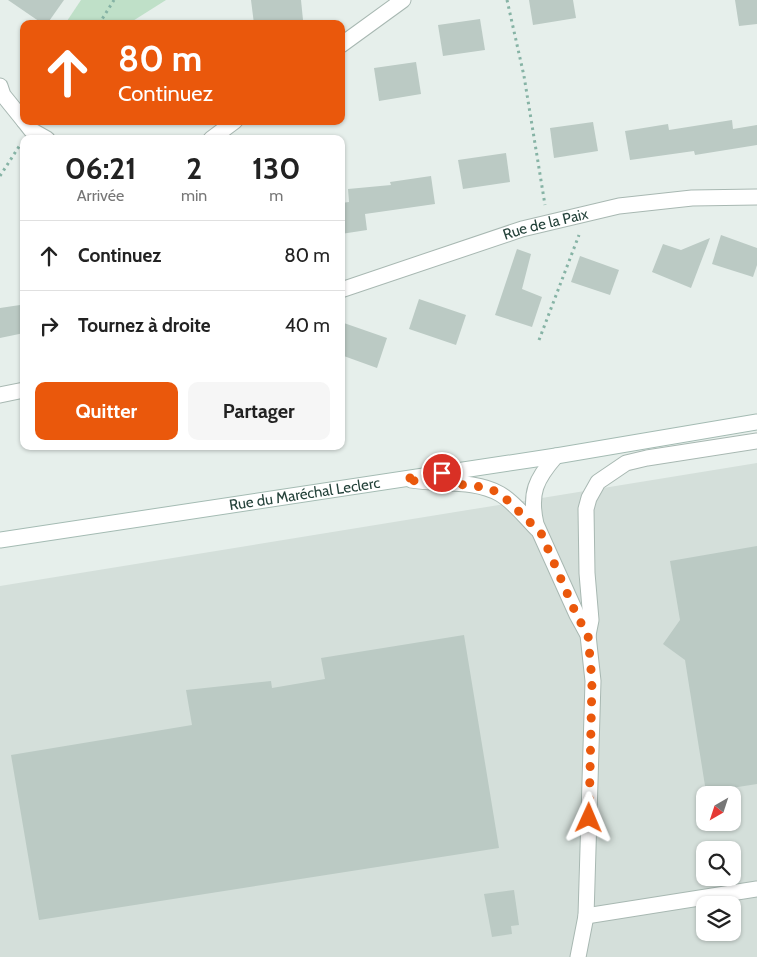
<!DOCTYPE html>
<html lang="fr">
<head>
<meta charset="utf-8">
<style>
  :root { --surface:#fff; --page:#f6f6f6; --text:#222; --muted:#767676; --line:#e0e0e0; --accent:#ea580c }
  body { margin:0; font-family:Cabin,sans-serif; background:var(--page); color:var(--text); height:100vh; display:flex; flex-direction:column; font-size:19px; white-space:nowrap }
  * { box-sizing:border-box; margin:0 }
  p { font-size:16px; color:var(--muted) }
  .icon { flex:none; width:28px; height:28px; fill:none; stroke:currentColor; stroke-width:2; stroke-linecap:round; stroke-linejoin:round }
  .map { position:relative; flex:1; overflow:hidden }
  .side { position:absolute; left:20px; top:135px; width:325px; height:315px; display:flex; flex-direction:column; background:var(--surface); border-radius:10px; box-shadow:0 1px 4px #0004 }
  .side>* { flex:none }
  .guide { position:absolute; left:20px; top:20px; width:325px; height:105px; border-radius:10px; box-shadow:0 1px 4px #0004; background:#ea580c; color:#fff; overflow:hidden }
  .needle { width:32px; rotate:219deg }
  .controls { position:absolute; left:696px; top:786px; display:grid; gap:10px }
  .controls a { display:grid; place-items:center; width:45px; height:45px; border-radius:10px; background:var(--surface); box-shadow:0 1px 4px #0004; font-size:25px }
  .pin { position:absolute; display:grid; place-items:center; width:42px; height:42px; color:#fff; margin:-21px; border:2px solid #fff; border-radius:50%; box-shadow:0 1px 5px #0007 }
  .me { position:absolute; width:55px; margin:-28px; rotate:1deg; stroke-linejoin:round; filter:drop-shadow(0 0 4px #0008) }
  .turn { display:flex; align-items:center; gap:18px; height:105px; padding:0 15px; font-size:22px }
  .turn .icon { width:65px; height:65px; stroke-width:2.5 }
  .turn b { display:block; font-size:35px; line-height:42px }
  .eta { display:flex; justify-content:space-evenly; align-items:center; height:85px; text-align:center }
  .eta b { font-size:30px; font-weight:700; line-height:35px }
  .primary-button { display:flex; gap:10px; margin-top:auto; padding:10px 15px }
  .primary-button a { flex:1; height:58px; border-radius:10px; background:var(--accent); color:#fff; font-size:20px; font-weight:700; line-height:58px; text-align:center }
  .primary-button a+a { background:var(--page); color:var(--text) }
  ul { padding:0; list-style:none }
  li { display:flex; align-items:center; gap:15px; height:70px; padding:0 15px; border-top:1px solid var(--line) }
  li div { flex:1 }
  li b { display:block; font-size:19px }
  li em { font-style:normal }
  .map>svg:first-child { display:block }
  .built { fill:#d4dfda; fill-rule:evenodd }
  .green { fill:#bfe0c8 }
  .building { fill:#bbcac4 }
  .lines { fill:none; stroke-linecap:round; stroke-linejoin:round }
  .street-casing { stroke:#a8b8b2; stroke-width:17 }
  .secondary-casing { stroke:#a4bbb3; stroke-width:17 }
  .path { stroke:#86b3a5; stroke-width:3; stroke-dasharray:2.5 4; stroke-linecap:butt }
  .street { stroke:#fff; stroke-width:15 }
  .secondary { stroke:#fff; stroke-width:15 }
  .route { stroke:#ea580c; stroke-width:9; stroke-dasharray:0 16.2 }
  .labels { text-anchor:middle; stroke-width:4; stroke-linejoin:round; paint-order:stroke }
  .street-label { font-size:15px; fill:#24423a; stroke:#f7fbf9 }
</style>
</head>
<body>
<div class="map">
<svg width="757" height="957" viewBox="0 0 757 957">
  <rect width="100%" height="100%" fill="#e6efeb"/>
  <path class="built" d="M757,463V957H0V586ZM705,795H732V822H705ZM705,850H732V878H705ZM705,905H732V932H705Z"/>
  <path class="green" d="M81,0H166L128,24H65Z"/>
  <g class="building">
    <path d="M8,0H64L47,24H43Z"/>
    <path d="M251,0H301L303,20L254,24Z"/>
    <path d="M529,0H573L576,18L533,25Z"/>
    <path d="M735,0H757V24L739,26Z"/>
    <path d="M480,19L485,50L443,56L438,25Z"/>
    <path d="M416,62L421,94L379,101L374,68Z"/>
    <path d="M732,120L733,129L757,125V145L695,155L694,151L630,160L625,131L668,124L669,130Z"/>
    <path d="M593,122L598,151L554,158L550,128Z"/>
    <path d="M506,153L510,182L463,189L458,160Z"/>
    <path d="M431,176L435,204L365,214L367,230L341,234V203L349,202L348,189L391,185L390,182Z"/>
    <path d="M721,235L757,248V265L753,277L712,264Z"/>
    <path d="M710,238L691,288L652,272L663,244L681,250Z"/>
    <path d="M517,249L531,254L522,289L542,297L532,327L495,315Z"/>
    <path d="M580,256L619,270L610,295L571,282Z"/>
    <path d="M419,299L466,315L456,345L409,329Z"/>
    <path d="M20,305L24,333L0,338V308Z"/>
    <path d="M341,322L387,338L377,368L341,355Z"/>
    <path d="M757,546V784L706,792L685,660L663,644L680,620L670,561Z"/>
    <path d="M464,635L499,848L39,920L11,755L192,725L186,690L271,681L272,688L325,679L321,658Z"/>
    <path d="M514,890L519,925L511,926L512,934L492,937L484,894Z"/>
  </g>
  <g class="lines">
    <g class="street-casing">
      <g id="street">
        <path d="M341,45L403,0"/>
        <path d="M0,86L3,95L24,121"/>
        <path d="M24,121L31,130L47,139"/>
        <path d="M211,139L235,121"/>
        <path id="s1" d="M341,290L522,229L619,206L692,198L757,197"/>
        <path d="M0,395L24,390"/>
        <path d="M556,456C536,479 529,493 536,524L577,615L588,635L593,681L586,916L578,957"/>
        <path d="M411,480C439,485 474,479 500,494C514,502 526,518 537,529"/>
        <path d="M588,635L591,620L587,573L586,509L589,498L598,482L626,463L647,458L757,441"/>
        <path d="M586,916L757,889"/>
      </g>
    </g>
    <g class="secondary-casing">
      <g id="secondary">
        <path id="s2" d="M0,540L556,456L757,422"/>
      </g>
    </g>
    <g class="path">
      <path d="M507,0L524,76L545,205"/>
      <path d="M99,24L114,0"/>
      <path d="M0,176L20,145"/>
      <path d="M539,340L579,235"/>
    </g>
    <use href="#street" class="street"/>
    <use href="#secondary" class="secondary"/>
  </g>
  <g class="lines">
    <path class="route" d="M442,473L404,479L422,482L467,485L489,488L502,495L541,533L577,616L588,635L592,681L589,818"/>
  </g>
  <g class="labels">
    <g class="street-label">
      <text dy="5" stroke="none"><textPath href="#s1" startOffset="215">Rue de la Paix</textPath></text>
      <text dy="5" stroke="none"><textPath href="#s2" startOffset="308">Rue du Maréchal Leclerc</textPath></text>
    </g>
  </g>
</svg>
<div class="controls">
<a><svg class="needle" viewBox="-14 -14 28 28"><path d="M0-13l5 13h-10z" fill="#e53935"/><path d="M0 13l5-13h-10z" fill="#767676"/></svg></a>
<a><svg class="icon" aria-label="search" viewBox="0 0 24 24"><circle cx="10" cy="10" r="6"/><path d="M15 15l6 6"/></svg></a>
<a><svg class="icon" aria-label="layers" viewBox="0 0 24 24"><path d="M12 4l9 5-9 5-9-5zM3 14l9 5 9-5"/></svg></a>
</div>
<div class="pin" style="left:442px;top:473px;background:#d93025"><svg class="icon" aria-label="arrive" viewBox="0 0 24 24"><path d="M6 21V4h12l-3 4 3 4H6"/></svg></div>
<svg class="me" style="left:589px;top:818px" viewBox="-20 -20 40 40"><path d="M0-17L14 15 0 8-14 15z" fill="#ea580c" stroke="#fff" stroke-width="4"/></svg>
<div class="guide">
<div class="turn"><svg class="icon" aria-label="ahead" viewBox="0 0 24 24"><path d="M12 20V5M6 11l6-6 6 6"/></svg><div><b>80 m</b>Continuez</div></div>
</div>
<section class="side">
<div class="eta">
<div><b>06:21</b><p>Arrivée</p></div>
<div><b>2</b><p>min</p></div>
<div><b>130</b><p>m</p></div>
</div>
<ul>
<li><svg class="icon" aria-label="ahead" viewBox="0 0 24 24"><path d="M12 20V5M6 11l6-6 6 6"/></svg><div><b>Continuez</b></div><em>80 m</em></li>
<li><svg class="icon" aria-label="right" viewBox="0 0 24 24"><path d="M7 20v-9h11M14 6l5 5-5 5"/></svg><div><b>Tournez à droite</b></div><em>40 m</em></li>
</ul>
<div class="primary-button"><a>Quitter</a><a>Partager</a></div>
</section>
</div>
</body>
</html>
